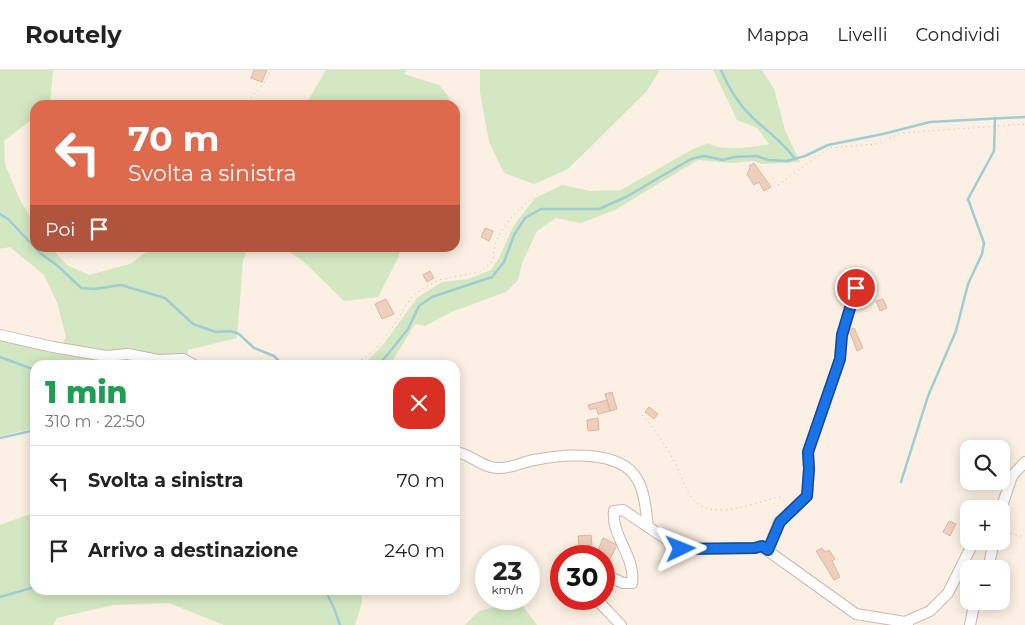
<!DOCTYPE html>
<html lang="it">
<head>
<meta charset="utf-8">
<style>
  :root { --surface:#fff; --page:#f6f6f6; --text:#222; --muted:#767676; --line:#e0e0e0 }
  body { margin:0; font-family:Montserrat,sans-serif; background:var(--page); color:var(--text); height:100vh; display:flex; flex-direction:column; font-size:19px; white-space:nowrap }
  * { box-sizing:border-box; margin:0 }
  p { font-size:16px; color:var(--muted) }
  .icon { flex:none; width:28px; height:28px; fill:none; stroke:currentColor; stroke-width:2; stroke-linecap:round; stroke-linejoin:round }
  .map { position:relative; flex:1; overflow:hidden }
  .panel { position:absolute; left:30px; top:290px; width:430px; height:235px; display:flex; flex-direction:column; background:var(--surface); border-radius:15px; box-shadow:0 2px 12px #0003 }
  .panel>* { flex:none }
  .top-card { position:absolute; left:30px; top:30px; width:430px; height:152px; border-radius:15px; box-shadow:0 2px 12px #0003; background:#de6a4e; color:#fff; overflow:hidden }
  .buttons { position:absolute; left:960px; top:370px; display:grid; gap:10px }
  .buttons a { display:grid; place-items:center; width:50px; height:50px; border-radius:10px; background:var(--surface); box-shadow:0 2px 12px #0003; font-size:25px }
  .speed { position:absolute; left:475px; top:475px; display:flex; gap:10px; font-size:25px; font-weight:700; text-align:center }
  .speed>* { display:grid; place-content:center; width:65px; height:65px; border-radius:50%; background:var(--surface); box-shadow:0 2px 12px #0003; line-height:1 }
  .speed small { font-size:12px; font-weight:400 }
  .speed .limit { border:8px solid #d22; background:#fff; color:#111 }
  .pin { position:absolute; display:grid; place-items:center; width:42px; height:42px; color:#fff; margin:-21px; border:2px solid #fff; border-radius:50%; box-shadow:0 1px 5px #0007 }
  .me { position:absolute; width:55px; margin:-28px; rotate:88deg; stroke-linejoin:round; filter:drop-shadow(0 0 4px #0008) }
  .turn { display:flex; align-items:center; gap:18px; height:105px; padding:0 15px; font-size:22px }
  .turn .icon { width:65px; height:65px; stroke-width:2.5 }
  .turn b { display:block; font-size:35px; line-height:42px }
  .then { display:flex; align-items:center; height:48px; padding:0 15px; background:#0003; gap:10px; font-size:19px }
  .round { display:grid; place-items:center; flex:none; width:52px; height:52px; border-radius:15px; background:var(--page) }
  .head { display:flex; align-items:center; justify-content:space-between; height:85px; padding:0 15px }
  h1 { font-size:30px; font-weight:800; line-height:38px; color:#1e9e55 }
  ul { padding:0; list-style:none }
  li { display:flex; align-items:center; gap:15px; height:70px; padding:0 15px; border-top:1px solid var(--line) }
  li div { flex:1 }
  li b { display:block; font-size:19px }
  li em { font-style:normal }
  header { display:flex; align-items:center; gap:30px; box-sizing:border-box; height:70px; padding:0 25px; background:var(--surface); border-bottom:1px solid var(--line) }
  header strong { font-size:24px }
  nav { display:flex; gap:28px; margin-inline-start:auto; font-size:18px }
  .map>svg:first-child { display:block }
  .green { fill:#d2e7c2 }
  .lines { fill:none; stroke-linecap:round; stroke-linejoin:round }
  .stream { stroke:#9fcdd4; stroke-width:2.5 }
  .building { fill:#eecebc; stroke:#e0b59d }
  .street-casing { stroke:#cbb8aa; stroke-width:12 }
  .path { stroke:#d3b29f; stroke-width:1; stroke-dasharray:1 4; stroke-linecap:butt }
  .street { stroke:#fff; stroke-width:10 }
  .route-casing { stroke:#114b97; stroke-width:12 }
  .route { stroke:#1a73e8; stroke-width:9 }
</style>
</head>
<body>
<header>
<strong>Routely</strong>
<nav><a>Mappa</a><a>Livelli</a><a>Condividi</a></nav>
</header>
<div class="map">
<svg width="1025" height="555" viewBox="0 0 1025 555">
  <rect width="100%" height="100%" fill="#fbf0e3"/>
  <g class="green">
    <path d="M0,0H53L50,35H35V47L4,71L5,95L21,132L35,154V178H51L67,195L89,205L130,194L152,178H248L243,190L237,268L188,280L185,295H35V358L0,366V269L57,284L66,267L57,232L44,205L10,177L0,179Z"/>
    <path d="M326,0H406L404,4L439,15L455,35H292L309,29Z"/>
    <path d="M480,0H660L646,22L568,99L534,114L504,103L489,72L480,22Z"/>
    <path d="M713,0H762L774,19L785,60L800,92L762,94L753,91L732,93L698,90L615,140L581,153L556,148L537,161L522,193L518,210L506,222L451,242L425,256L415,254L390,295H363L382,276L417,228L442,212L468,209L491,200L499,188L514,155L535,128L562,115L591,121L621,120L691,80L709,73C721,82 754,77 769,74L757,58L737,50Z"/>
    <path d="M284,178H401L398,188L378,227L344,231L304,192Z"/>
    <path d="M35,442V520H362V533L355,555H224L169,533L113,535L57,548L53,555H0V455Z"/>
    <path d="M519,531L537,555H465L479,541Z"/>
  </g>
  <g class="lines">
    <g class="stream">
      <path d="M721,0C729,19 738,34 753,48C767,61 784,73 795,89"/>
      <path d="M0,144L8,149L40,183L58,196L81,218L94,219L121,215L165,228L193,254L216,262L231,261L239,264L254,278L274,286L283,295"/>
      <path d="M0,287L35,300"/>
      <path d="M379,295L408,259L419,236L432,227L492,207L504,192L514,165L525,148L541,139H599L626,127L691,89L704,86L723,90L734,87L757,86L768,90L787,91L805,86L828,75L883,64L930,52L1025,47"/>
      <path d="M0,368L35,360"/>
      <path d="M901,412L928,326L956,261L968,214L982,184L984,173L968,129L994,81L995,48"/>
      <path d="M325,520L334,538L340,555"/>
      <path d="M0,527L35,517"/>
    </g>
  </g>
  <g class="building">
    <path d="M254,0H267L262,12L251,8Z"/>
    <path d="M754,93L771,117L764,121L759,112L754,115L747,104L750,98L749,96Z"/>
    <path d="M485,158L493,161L489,171L481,167Z"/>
    <path d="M430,201L434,208L427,212L423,205Z"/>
    <path d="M386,229L394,244L382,249L375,234Z"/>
    <path d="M883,229L887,238L880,241L876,231Z"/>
    <path d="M854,258L863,278L857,281L849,260Z"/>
    <path d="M612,322L617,339L610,341L605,324Z"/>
    <path d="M607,330L610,341L598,344L596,338L590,340L588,335Z"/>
    <path d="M649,337L658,344L654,349L645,342Z"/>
    <path d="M598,348L599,360L588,361L587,350Z"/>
    <path d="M949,451L956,454L950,466L943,462Z"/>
    <path d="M591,465L592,475L579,476L578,466Z"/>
    <path d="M603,468L617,475L610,489L608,488L605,494L604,486H596Z"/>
    <path d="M822,478L825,482L829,480L835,489L832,491L840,507L834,510L816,481Z"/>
  </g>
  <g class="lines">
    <g class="street-casing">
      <g id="street">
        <path d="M0,265L53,277L106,286L128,284L158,290L183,289L194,295"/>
        <path d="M455,382C470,383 482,398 497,398C510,399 522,392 534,390C563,384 620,379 637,409C645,422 646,442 648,457"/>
        <path d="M1001,439L1012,406L1025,392"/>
        <path d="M768,480L779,452L807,426L809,399L808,382L840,289L842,265L856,218"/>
        <path d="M988,499L994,471"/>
        <path d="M604,504L623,513H632C636,487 611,466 614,441L623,440L681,479L755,478L761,476L856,544L905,552L908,555"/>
        <path d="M596,529L621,555"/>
        <path d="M905,552L930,541L948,523L974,471"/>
        <path d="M970,555L975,531"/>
      </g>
    </g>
    <g class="path">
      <path d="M244,35L263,15L271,0"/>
      <path d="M778,115L829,78L877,74L901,63L1025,54"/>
      <path d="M353,295L374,281L392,258L412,226L422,219L439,210L480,202L493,191C493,160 517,141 539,122"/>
      <path d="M642,345C655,359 666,376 675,393C687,417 688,441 722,440C742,439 761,431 779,427L787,432"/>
      <path d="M1001,461L1025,467"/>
    </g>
    <use href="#street" class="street"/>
  </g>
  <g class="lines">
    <g class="route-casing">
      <path id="route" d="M681,479L755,478L762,476L768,480L780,452L807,426L809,399L808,382L840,289L842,265L856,218"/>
    </g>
    <use href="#route" class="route"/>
  </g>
</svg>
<div class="buttons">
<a><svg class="icon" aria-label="search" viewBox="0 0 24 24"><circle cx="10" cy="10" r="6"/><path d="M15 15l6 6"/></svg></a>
<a>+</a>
<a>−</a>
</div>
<div class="speed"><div>23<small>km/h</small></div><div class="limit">30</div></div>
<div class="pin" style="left:856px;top:218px;background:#d93025"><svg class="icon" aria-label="arrive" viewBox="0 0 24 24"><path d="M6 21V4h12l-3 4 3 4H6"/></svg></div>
<svg class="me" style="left:681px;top:479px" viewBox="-20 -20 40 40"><path d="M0-17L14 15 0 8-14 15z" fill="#1a73e8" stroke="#fff" stroke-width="4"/></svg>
<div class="top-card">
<div class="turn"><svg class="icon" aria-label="left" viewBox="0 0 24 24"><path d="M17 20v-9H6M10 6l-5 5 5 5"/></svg><div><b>70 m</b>Svolta a sinistra</div></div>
<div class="then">Poi<svg class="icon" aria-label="arrive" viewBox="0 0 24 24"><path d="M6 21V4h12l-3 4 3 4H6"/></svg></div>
</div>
<section class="panel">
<div class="head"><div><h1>1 min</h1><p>310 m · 22:50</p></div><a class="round" style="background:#d93025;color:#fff"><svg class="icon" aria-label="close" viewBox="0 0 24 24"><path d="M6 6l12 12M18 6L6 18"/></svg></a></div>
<ul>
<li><svg class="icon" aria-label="left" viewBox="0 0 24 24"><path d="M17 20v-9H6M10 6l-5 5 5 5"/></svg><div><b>Svolta a sinistra</b></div><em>70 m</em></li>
<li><svg class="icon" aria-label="arrive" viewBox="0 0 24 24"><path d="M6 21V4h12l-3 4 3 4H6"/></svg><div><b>Arrivo a destinazione</b></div><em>240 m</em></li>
</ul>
</section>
</div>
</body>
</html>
